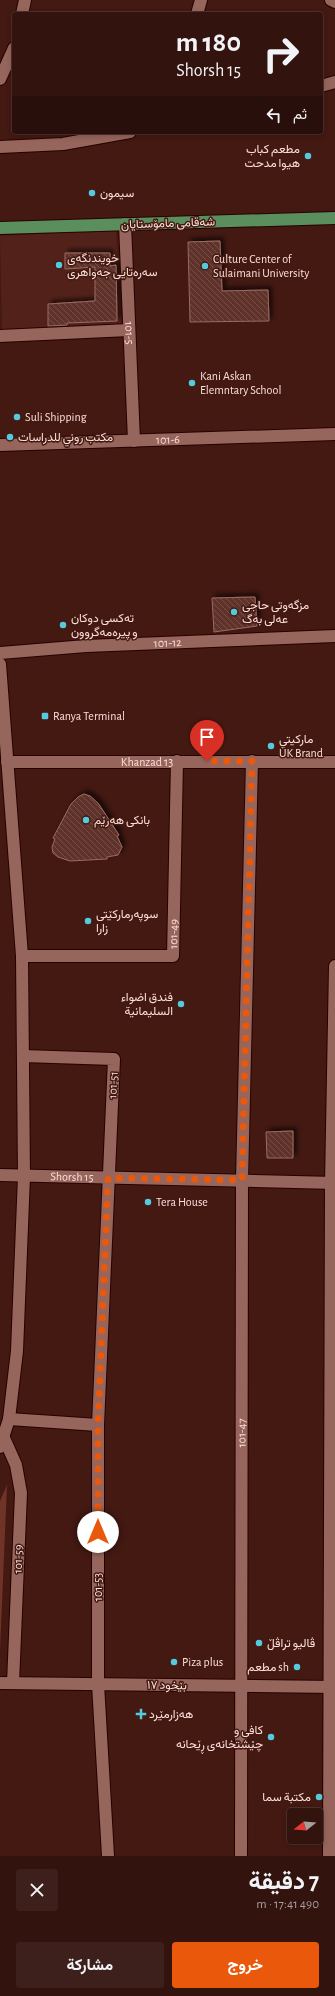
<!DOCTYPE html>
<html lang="ar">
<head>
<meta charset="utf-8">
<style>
  :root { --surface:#32130e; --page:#3d201c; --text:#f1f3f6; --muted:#a89e9e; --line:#4d322e; --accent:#ea580c }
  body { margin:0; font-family:"Alegreya Sans",Vazirmatn,sans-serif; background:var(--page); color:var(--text); direction:rtl; height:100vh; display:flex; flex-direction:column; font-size:15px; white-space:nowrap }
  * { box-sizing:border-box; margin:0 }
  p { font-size:13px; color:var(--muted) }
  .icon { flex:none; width:22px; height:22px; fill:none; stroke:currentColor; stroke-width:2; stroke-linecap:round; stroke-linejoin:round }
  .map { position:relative; height:1856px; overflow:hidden; direction:ltr }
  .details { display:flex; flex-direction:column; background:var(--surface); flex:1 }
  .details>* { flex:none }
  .hud { position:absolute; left:12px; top:12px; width:311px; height:122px; border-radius:4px; box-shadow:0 2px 6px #0003,0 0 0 1px var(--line); direction:rtl; background:#32130e; color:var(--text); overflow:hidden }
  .needle { width:26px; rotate:253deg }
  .fabs { position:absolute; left:287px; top:1808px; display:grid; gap:8px }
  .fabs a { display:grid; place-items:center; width:36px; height:36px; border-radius:4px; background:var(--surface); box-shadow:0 2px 6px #0003,0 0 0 1px var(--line); font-size:20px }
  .pin { position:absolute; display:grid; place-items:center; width:34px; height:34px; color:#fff; margin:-41px -17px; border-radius:50% 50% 50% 0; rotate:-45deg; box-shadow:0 0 4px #0007 }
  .pin .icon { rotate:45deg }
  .me { position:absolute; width:44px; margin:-22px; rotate:0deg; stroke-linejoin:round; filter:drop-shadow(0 0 3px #0008) }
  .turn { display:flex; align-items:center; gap:14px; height:84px; padding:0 16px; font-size:18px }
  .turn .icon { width:52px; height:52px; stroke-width:2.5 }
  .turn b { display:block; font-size:28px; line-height:34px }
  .then { display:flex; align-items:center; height:38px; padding:0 16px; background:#0003; gap:8px; font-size:15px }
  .round { display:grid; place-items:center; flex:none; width:42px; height:42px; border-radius:4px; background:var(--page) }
  .overview { display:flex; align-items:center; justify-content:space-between; height:68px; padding:0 16px }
  h1 { font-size:24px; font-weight:700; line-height:30px }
  .action { display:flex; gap:8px; margin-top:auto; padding:8px 16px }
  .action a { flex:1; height:46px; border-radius:4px; background:var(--accent); color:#fff; font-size:16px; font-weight:700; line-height:46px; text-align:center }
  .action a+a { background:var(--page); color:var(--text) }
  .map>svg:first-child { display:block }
  .built { fill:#52221a }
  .garden { fill:#703328 }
  .building { fill:url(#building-back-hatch); stroke:#9c6a61; filter:url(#shadow) }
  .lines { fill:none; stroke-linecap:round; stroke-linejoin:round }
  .minor-casing { stroke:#270200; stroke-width:14 }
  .tertiary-casing { stroke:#270200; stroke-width:14 }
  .secondary-casing { stroke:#270200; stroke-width:14 }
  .primary-casing { stroke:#270200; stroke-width:14 }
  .minor { stroke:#96655b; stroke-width:12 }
  .tertiary { stroke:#96655b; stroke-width:12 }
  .secondary { stroke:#96655b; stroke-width:12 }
  .primary { stroke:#5b8e5d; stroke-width:12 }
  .route { stroke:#ea580c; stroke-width:7; stroke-dasharray:0 12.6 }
  .poi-dot { fill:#55cadf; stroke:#431912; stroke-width:1.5 }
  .labels { text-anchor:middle; stroke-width:3; stroke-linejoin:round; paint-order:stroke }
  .poi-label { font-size:12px; fill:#fcdfd9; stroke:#431912; text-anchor:start }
  .street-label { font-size:12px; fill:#fcdfd9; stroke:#431912 }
</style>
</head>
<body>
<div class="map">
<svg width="335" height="1856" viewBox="0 0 335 1856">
  <defs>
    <pattern id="building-back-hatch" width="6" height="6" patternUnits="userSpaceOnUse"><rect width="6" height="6" fill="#5e3129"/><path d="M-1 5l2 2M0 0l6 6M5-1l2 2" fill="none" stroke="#764e47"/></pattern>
    <filter id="shadow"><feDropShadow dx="3.5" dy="-3.5" stdDeviation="2" flood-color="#0009"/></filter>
  </defs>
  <rect width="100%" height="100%" fill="#431912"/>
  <path class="built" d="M116,230L121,324L2,330L0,236Z"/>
  <path class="garden" d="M7,1485L0,1650V1501Z"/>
  <g class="building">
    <path d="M220,241L222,291L268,290L269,321L190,322L188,242Z"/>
    <path d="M65,253H110V266L116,265L117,321L67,323V325L48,326V304L95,301V267L65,269Z"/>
    <path d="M255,597L257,626L214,632L212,598Z"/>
    <path d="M84,794L90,796L98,803L119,835L117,836L122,847L118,855L107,857V859L70,861L58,857L53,853L52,847L55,839L53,838L71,804L78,797Z"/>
    <path d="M293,1131V1158H267L266,1132Z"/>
  </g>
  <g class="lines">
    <g class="minor-casing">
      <g id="minor">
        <path d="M331,0L335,2"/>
        <path d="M22,14L25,0"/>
        <path d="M197,14L201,0"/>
        <path d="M0,79L14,48"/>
        <path d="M321,86L335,82"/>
        <path d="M0,147L63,144L130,132"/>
        <path id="s1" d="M125,224L134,441"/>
        <path d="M0,336L129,330"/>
        <path id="s2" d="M0,445L335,434"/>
        <path id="s3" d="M0,653L86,646L335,636"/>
        <path id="s4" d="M7,762H335"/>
        <path id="s5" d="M22,956H173L177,761"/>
        <path d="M23,1056L114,1059L98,1425V1684L108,1856"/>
        <path id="s6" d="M0,1175L335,1183"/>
        <path d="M9,1419L98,1425"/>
        <path d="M4,1438L16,1465L21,1493L13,1683"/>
        <path id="s7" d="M241,1856L242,1180L252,761"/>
        <path d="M329,1856L331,1183L335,966"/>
      </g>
    </g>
    <g class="tertiary-casing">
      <path id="tertiary" d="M0,1683L335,1687"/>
    </g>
    <g class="secondary-casing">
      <path id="secondary" d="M0,664L22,956L24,1176L17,1351L9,1419L0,1447"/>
    </g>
    <g class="primary-casing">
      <path id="primary" d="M0,228L335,218"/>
    </g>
    <use href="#minor" class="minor"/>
    <use href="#tertiary" class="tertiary"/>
    <use href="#secondary" class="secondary"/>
    <use href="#primary" class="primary"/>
  </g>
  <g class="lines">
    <path class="route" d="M98,1532V1425L108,1178L242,1180L252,761H207"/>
  </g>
  <g class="poi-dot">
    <circle cx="308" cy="156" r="4"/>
    <circle cx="92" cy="193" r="4"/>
    <circle cx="59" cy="265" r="4"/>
    <circle cx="205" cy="266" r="4"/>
    <circle cx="192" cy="383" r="4"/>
    <circle cx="17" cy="417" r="4"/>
    <circle cx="10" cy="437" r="4"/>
    <circle cx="234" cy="612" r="4"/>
    <circle cx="63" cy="625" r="4"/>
    <rect x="41" y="712" width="8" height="8" rx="2"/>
    <circle cx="271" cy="746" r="4"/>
    <circle cx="86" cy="820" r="4"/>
    <circle cx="88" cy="921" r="4"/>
    <circle cx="181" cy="1004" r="4"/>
    <circle cx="148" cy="1202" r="4"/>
    <circle cx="259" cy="1643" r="4"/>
    <circle cx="174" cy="1662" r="4"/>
    <circle cx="297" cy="1667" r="4"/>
    <path d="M139 1708h4v4h4v4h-4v4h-4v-4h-4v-4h4z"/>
    <circle cx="271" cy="1737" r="4"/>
    <circle cx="319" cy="1797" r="4"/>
  </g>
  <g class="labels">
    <g class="poi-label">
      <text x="300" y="153" text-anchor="end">مطعم كباب<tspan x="300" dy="14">هيوا مدحت</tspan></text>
      <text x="100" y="197">سيمون</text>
      <text x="67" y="262">خویندنگەی<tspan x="67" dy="14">سەرەتایی جەواهری</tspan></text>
      <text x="213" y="263">Culture Center of<tspan x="213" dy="14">Sulaimani University</tspan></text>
      <text x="200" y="380">Kani Askan<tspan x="200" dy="14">Elemntary School</tspan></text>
      <text x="25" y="421">Suli Shipping</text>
      <text x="18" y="441">مكتب روني للدراسات</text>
      <text x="242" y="609">مزگەوتی حاجی<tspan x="242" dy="14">عەلی بەگ</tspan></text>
      <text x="71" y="622">تەکسی دوکان<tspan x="71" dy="14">و پیرەمەگروون</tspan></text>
      <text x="53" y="720">Ranya Terminal</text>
      <text x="279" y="743">مارکيتي<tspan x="279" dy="14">UK Brand</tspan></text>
      <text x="94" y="824">بانکی هەرێم</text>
      <text x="96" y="918">سوپەرمارکێتی<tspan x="96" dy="14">زارا</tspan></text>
      <text x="173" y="1001" text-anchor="end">فندق اضواء<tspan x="173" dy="14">السليمانية</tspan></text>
      <text x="156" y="1206">Tera House</text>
      <text x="267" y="1647">ڤالیو تراڤڵ</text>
      <text x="182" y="1666">Piza plus</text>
      <text x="289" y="1671" text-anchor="end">مطعم sh</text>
      <text x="149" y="1718">هەزارمێرد</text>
      <text x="263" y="1734" text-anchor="end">کافی و<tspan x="263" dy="14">چێشتخانەی ڕێحانە</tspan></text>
      <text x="311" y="1801" text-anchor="end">مكتبة سما</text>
    </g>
    <g class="street-label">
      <text transform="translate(168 223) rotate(-2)" y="4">شەقامی مامۆستایان</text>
      <text dy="4" stroke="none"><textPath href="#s1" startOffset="109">101-5</textPath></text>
      <text dy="4" stroke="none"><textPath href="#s2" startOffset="168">101-6</textPath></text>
      <text dy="4" stroke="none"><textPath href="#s3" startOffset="168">101-12</textPath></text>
      <text dy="4" stroke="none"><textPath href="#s4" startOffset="140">Khanzad 13</textPath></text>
      <text dy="4" stroke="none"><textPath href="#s5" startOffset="173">101-49</textPath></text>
      <text transform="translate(113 1085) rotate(-87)" y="4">101-51</text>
      <text dy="4" stroke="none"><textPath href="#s6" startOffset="72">Shorsh 15</textPath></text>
      <text dy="4" stroke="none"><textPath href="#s7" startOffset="423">101-47</textPath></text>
      <text transform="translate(18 1559) rotate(-88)" y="4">101-59</text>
      <text transform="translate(98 1587) rotate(-90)" y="4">101-53</text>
      <text transform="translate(167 1685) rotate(1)" y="4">بێخود ١٧</text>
    </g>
  </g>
</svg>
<div class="fabs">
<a><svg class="needle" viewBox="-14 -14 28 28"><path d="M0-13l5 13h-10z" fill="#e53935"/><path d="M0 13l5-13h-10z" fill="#a89e9e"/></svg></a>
</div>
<div class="pin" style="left:207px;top:761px;background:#d93025"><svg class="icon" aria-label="arrive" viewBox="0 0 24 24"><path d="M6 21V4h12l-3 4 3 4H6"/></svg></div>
<svg class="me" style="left:98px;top:1532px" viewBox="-20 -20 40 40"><circle r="19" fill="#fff"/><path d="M0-13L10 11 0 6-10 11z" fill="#ea580c"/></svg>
<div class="hud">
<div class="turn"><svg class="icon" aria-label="right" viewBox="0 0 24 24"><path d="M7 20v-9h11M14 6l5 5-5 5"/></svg><div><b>180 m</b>Shorsh 15</div></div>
<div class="then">ثم<svg class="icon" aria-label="left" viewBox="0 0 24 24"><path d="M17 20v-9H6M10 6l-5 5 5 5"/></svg></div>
</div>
</div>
<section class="details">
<div class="overview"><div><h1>7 دقيقة</h1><p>490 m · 17:41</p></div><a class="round"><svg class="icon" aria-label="close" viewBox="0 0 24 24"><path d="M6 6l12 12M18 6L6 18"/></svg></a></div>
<div class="action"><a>خروج</a><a>مشاركة</a></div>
</section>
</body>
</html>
